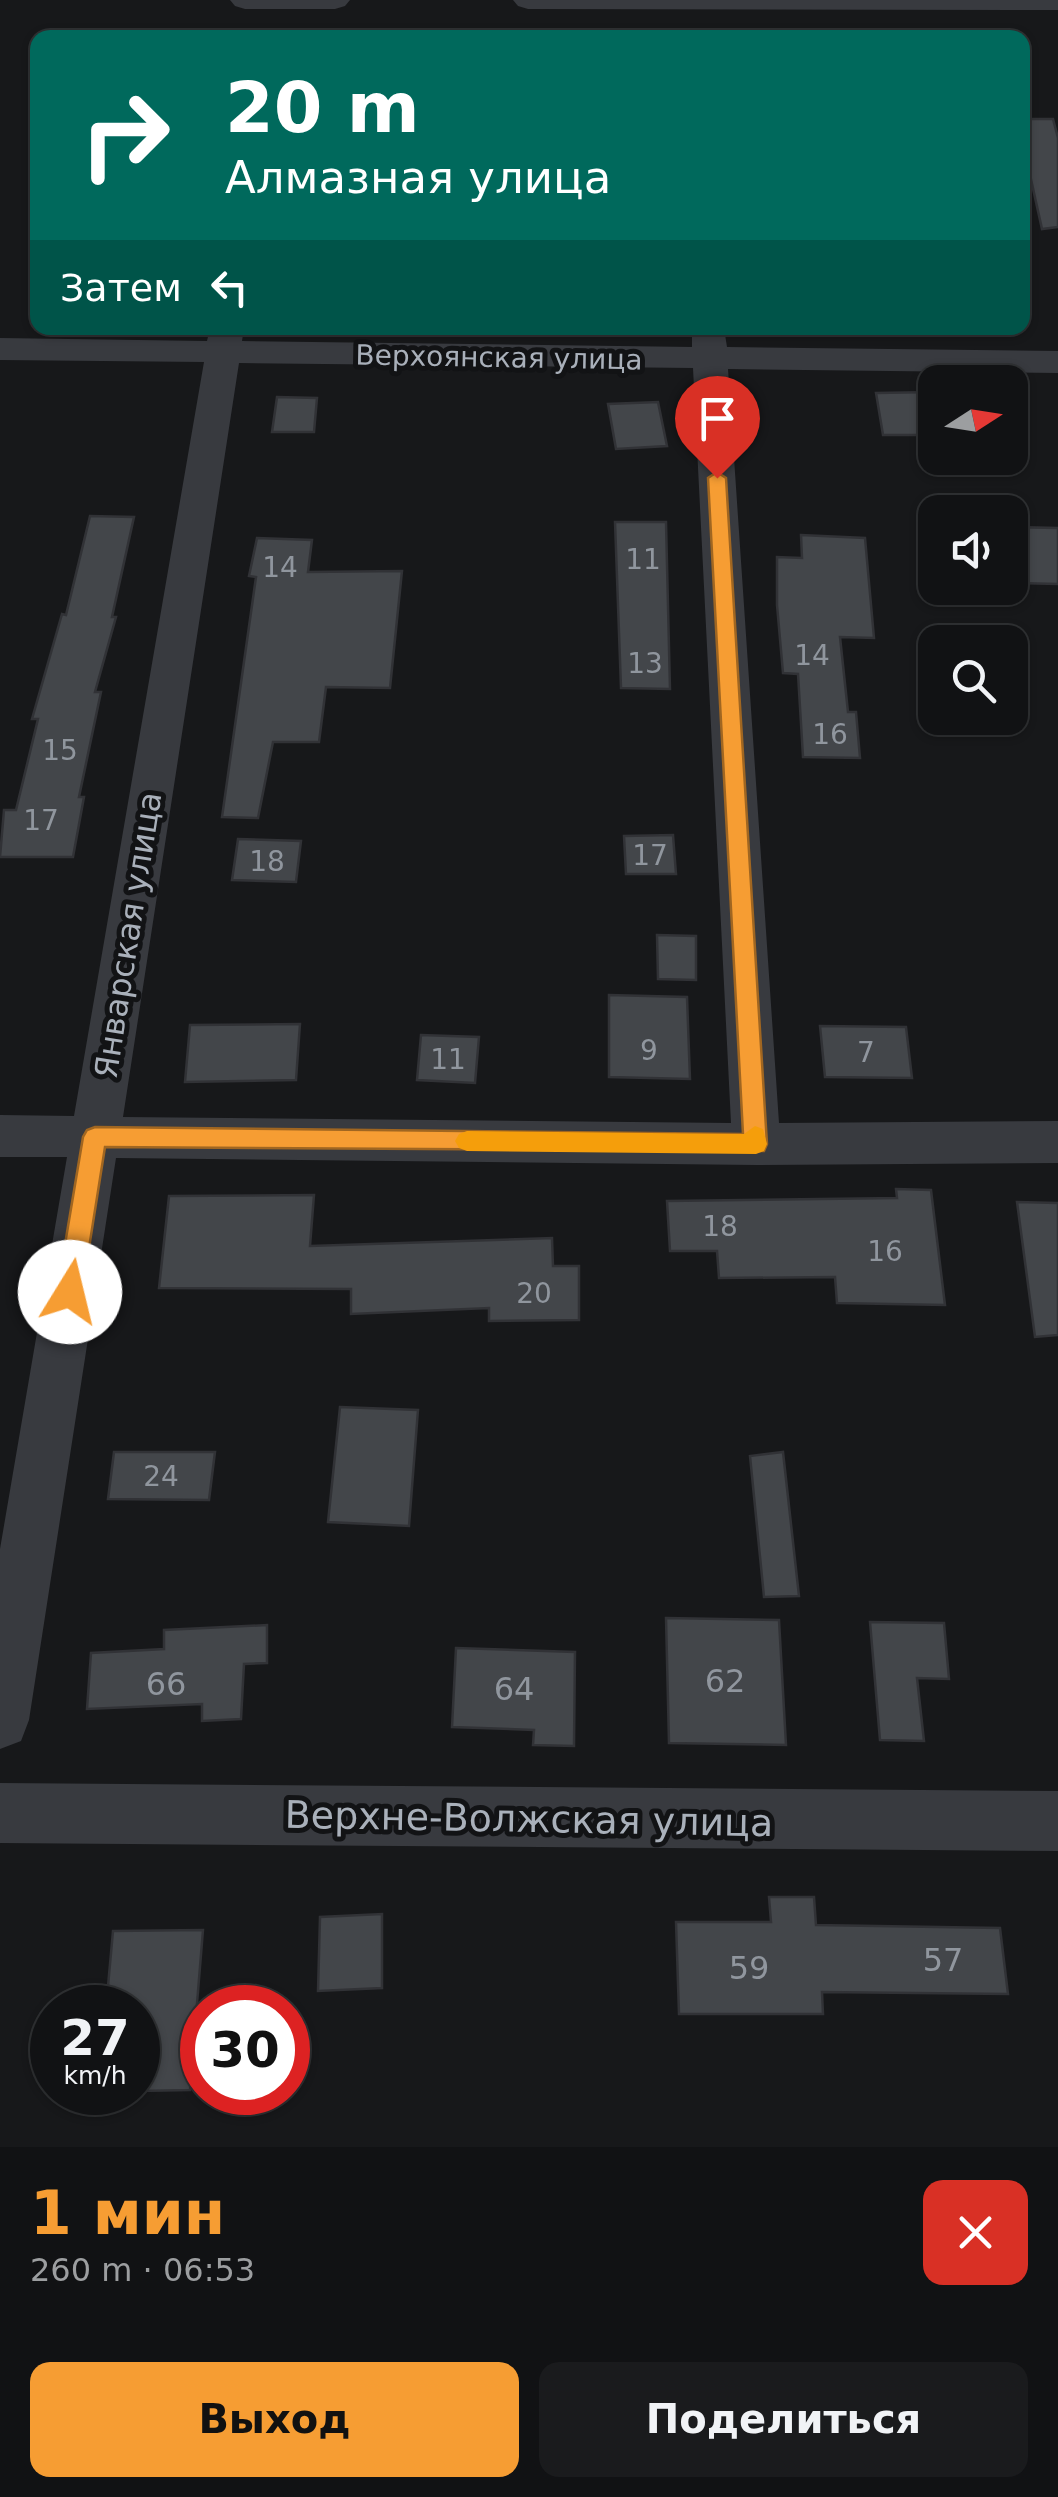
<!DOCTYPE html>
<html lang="ru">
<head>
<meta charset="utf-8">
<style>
  :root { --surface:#111214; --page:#1a1b1d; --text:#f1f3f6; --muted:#9c9ea0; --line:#303234; --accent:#f69d33 }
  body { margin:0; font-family:"DejaVu Sans",sans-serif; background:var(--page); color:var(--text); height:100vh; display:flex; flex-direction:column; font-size:38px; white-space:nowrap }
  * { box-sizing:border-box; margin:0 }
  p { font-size:32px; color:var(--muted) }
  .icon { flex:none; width:55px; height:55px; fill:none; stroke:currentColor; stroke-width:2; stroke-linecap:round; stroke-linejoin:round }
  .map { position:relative; height:2147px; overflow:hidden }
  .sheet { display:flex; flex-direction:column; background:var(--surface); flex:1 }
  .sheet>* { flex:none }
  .banner { position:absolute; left:30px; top:30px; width:1000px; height:305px; border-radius:20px; box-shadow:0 2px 8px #0004,0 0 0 2px var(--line); background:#00695c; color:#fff; overflow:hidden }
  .needle { width:65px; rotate:78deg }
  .tools { position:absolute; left:918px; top:365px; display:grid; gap:20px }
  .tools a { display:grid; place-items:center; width:110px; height:110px; border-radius:20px; background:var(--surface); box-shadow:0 2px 8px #0004,0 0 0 2px var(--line); font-size:50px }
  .speed { position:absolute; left:30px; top:1985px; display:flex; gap:20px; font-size:50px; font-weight:700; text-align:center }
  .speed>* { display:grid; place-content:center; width:130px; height:130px; border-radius:50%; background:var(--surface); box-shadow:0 2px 8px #0004,0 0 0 2px var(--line); line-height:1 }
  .speed small { font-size:25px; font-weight:400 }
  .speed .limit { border:15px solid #d22; background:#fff; color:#111 }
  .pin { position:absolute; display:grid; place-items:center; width:85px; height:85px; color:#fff; margin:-102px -42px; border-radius:50% 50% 50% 0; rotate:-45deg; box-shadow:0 0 10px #0007 }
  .pin .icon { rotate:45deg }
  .me { position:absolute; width:110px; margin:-55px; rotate:9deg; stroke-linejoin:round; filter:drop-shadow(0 0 8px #0008) }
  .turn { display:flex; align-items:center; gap:35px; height:210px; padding:0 30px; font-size:45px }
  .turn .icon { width:130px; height:130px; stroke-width:2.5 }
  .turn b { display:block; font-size:70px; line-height:85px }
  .then { display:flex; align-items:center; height:95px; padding:0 30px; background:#0003; gap:20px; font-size:38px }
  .round { display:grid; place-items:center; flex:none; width:105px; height:105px; border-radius:20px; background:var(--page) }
  .head { display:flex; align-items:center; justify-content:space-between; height:170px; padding:0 30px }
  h1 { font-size:60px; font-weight:700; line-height:75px; color:var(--accent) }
  .cta { display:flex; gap:20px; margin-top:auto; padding:20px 30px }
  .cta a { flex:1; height:115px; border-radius:20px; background:var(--accent); color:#111; font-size:40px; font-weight:700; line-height:115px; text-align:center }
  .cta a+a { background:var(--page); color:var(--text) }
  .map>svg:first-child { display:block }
  .building { fill:#43464a; stroke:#313236; stroke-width:2.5 }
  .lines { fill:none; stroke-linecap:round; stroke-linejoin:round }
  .minor { fill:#383a3f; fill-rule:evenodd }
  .route { fill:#f69d33; stroke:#a06621; stroke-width:2.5 }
  .slow { fill:#f59e0b }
  .labels { text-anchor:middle; stroke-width:10; stroke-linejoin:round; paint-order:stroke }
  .far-street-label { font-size:28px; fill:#a9b0ba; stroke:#121315 }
  .number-label { font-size:28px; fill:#90969e }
  .street-label { font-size:32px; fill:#a9b0ba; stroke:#121315 }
  .near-number-label { font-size:32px; fill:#90969e }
  .near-street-label { font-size:38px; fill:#a9b0ba; stroke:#121315 }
</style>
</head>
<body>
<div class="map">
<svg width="1058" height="2147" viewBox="0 0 1058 2147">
  <rect width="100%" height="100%" fill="#17181a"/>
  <g class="building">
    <path d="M1022,119H1053L1058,138V227L1042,229L1022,139Z"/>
    <path d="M935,392V435H883L876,393Z"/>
    <path d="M277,397L317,398L314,432H272Z"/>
    <path d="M658,402L667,446L616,449L608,404Z"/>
    <path d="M90,516L134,517L112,617H116L95,692H101L79,797H84L73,857H0L4,810H16L38,719H32L62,614L66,615Z"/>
    <path d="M615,522H666L670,689L621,688Z"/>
    <path d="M1010,527L1058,528V584L1014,583Z"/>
    <path d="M801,535L865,538L874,638L840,637L848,712H856L860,758L803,757L798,674L783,673L777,605V557L802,558Z"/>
    <path d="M257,538L312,540L308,572L402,571L390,688L326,687L319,742H273L258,818L222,817L256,577L249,576Z"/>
    <path d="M673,835L676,874H626L624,836Z"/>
    <path d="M238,839L301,841L296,882L232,880Z"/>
    <path d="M657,935L696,936V980L658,979Z"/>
    <path d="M609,995L687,997L690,1079L609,1077Z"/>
    <path d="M300,1024L296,1080L185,1082L190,1025Z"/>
    <path d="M820,1026L906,1027L912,1078L825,1077Z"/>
    <path d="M421,1035L479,1037L475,1083L417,1080Z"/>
    <path d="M896,1189L931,1190L945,1305L837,1303L835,1277L719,1278L717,1251H670L667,1201L897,1198Z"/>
    <path d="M314,1195L310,1246L552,1238L553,1266H579V1320L489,1321V1308L351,1314V1289L159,1288L169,1196Z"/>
    <path d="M1017,1202L1058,1203V1335L1035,1337Z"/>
    <path d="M340,1407L418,1410L409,1526L328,1522Z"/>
    <path d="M114,1452H215L209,1500L108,1499Z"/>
    <path d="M783,1452L799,1596L764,1597L750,1456Z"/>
    <path d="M666,1618L779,1620L786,1745L669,1743Z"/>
    <path d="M870,1622L944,1623L949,1679L917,1678L924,1741L880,1740Z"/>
    <path d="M267,1625V1663L244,1664L241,1719L202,1721V1704L87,1709L91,1653L164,1649V1630Z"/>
    <path d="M456,1648L575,1652L574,1746L533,1745L534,1730L452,1727Z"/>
    <path d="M769,1897H814L816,1925L1000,1928L1008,1994L822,1992L823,2014H679L676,1922H771Z"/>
    <path d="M382,1914V1988L318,1991L320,1917Z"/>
    <path d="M203,1930L190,2090L138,2091V2008H106L113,1931Z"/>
  </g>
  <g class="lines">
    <g class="minor">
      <path d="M230,0H350L345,6L335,9H245L235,6Z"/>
      <path d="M513,0H1058V10L528,9L518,6Z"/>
      <path d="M210,328H244L242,341L692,347V328H724L727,347L1058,351V373L728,369L779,1123L1058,1121V1163L756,1165L116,1158L29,1720L21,1741L0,1749V1549L67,1157H0V1115L74,1116L204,362L0,360V338L207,341ZM239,363L693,368L731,1123L123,1117Z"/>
      <path d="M0,1783L1058,1791V1851L0,1843Z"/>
    </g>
  </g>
  <path class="route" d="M717,472L726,478L767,1144L764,1151L105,1147L82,1292L78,1300L70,1303L61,1300L57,1292L83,1137L87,1130L95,1127L743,1134L708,478Z"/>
  <path class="slow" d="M755,1126L763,1129L767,1144L764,1151L756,1154L467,1151L459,1148L455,1141L459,1134L467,1131L744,1134Z"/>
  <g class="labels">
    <g class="far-street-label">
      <text transform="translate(499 357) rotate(1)" y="10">Верхоянская улица</text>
    </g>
    <g class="number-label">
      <text x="643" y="569">11</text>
      <text x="280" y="577">14</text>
      <text x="812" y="665">14</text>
      <text x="645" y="673">13</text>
      <text x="830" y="744">16</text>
      <text x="60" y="760">15</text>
      <text x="41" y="830">17</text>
      <text x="650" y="865">17</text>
      <text x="267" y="871">18</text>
      <text x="649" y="1060">9</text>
      <text x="866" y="1062">7</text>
      <text x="448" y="1069">11</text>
      <text x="720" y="1236">18</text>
      <text x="885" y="1261">16</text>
      <text x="534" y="1303">20</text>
      <text x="161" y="1486">24</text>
    </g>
    <g class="street-label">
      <text transform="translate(128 935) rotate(-81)" y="11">Январская улица</text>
    </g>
    <g class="near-number-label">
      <text x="725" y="1692">62</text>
      <text x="166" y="1695">66</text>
      <text x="514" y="1700">64</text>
      <text x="943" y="1971">57</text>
      <text x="749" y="1979">59</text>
    </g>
    <g class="near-street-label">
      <text transform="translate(529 1819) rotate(1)" y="13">Верхне-Волжская улица</text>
    </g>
  </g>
</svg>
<div class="tools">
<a><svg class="needle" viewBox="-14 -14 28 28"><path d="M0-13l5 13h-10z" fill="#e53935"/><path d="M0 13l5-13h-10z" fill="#9c9ea0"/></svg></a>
<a><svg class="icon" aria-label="sound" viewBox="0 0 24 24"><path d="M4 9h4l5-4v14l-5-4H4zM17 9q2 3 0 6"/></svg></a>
<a><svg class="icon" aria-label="search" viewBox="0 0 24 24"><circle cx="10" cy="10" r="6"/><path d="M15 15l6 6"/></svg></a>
</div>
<div class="speed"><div>27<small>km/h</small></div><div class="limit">30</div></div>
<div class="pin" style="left:717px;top:478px;background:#d93025"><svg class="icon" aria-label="arrive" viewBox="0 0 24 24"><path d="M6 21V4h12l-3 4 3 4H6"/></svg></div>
<svg class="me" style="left:70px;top:1292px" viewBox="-20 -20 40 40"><circle r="19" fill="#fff"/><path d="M0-13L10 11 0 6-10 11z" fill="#f69d33"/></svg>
<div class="banner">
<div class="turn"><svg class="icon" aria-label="right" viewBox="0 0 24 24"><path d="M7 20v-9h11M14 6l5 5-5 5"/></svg><div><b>20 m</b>Алмазная улица</div></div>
<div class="then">Затем<svg class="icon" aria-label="left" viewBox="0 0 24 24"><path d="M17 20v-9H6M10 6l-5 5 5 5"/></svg></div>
</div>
</div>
<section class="sheet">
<div class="head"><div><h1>1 мин</h1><p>260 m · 06:53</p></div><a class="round" style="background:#d93025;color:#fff"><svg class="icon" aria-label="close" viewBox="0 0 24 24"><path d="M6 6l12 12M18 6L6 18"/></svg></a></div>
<div class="cta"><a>Выход</a><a>Поделиться</a></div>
</section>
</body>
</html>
